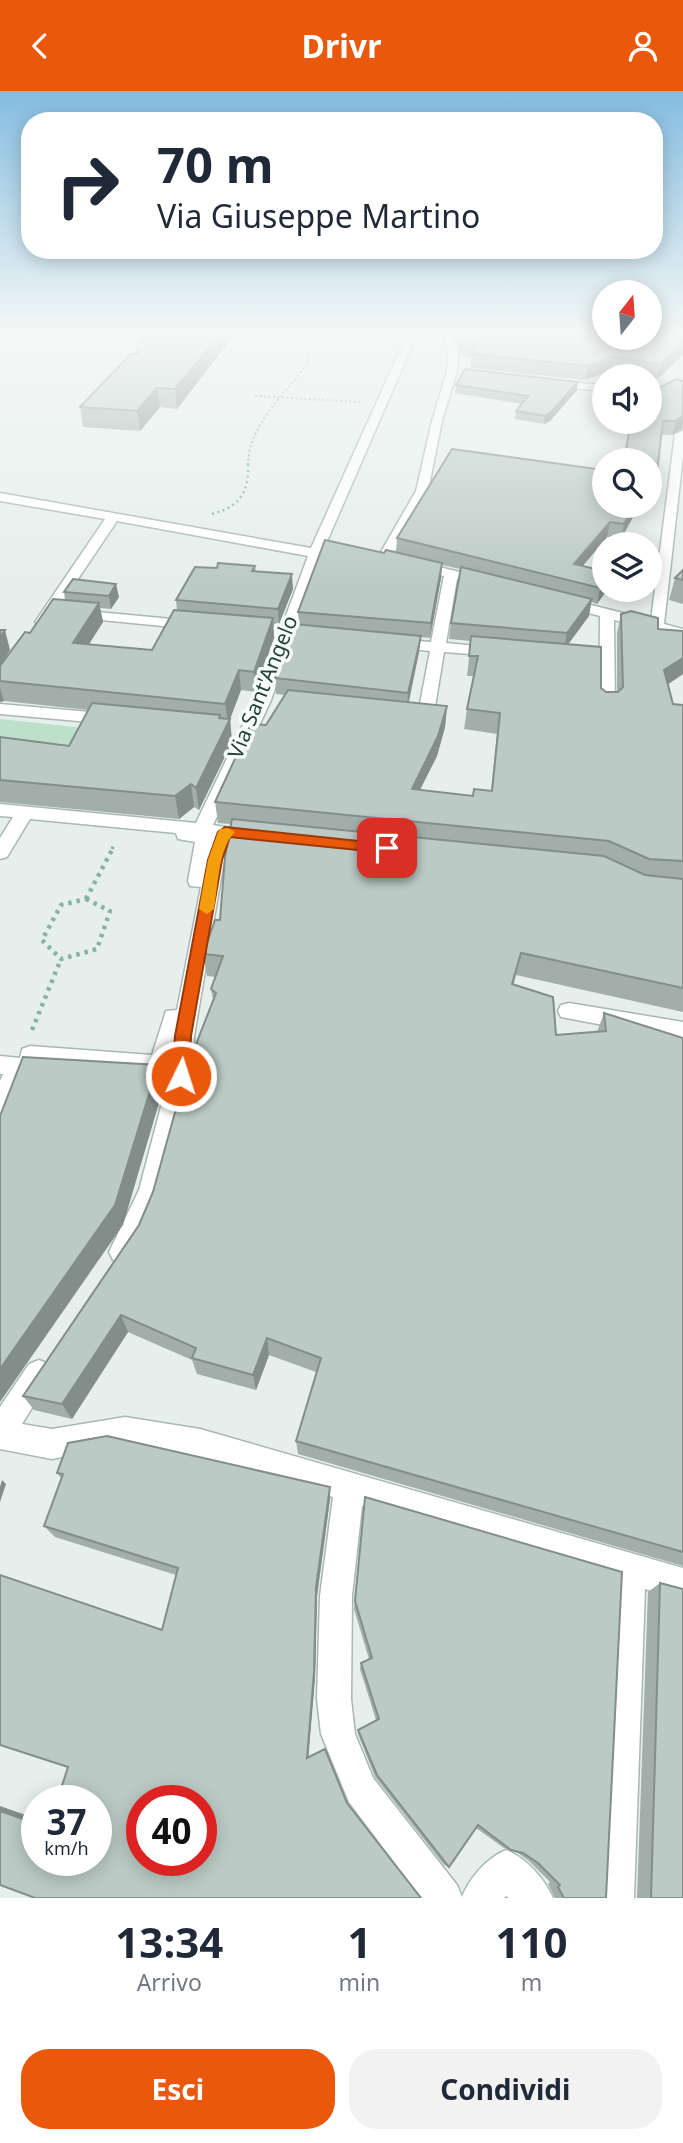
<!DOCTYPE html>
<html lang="it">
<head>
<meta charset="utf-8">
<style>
  :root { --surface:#fff; --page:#f2f2f3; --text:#1f2937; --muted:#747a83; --accent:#ea580c }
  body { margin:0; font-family:"Noto Sans",sans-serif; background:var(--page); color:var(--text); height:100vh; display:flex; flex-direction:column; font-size:26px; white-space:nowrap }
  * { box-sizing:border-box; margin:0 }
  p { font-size:23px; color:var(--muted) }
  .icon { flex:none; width:38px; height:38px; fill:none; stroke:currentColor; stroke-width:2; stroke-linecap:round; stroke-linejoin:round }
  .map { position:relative; height:1807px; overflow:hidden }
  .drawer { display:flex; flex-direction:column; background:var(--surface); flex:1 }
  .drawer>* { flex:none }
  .banner { position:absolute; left:21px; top:21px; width:642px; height:147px; border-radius:28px; box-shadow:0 4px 18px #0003; background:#fff; color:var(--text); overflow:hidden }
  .needle { width:46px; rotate:17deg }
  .buttons { position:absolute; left:592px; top:189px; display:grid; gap:14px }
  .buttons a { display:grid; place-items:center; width:70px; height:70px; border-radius:50%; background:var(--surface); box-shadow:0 4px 18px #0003; font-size:35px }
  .speed { position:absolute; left:21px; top:1694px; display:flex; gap:14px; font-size:35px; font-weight:700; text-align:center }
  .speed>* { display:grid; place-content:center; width:91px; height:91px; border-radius:50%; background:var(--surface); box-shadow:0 4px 18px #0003; line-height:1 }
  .speed small { font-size:18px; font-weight:400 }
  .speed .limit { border:10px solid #d22; background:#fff; color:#111 }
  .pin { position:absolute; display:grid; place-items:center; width:60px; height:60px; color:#fff; margin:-30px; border-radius:14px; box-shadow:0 4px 10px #0006 }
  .me { position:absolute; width:77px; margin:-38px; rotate:4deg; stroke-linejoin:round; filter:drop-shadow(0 0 5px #0008) }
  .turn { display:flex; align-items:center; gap:24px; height:147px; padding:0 21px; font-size:32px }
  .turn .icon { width:91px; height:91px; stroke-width:2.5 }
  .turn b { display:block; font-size:49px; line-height:60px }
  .eta { display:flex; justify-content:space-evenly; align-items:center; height:119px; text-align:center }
  .eta b { font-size:42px; font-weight:700; line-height:49px }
  .action { display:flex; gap:14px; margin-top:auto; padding:14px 21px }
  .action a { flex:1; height:80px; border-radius:28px; background:var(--accent); color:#fff; font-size:28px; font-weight:700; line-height:80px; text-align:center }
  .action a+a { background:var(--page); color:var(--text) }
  header { display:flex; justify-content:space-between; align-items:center; height:91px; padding:0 21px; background:var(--accent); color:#fff; font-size:32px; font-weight:700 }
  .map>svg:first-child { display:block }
  .green { fill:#bfe0c8 }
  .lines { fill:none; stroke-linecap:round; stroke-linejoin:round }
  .minor-casing { stroke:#a8b8b2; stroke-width:3 }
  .path-far3 { stroke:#86b3a5; stroke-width:2; stroke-dasharray:2 2.5; stroke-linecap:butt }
  .path-far2 { stroke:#86b3a5; stroke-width:2.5; stroke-dasharray:2 3.5; stroke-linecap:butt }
  .path-far1 { stroke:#86b3a5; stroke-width:3.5; stroke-dasharray:2.5 4.5; stroke-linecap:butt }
  .path { stroke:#86b3a5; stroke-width:4.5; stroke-dasharray:3.5 5; stroke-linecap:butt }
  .minor { fill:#fff; fill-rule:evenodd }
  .wall { fill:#a1aea9; fill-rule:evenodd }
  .shaded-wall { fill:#838d89 }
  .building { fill:#bbcac4; stroke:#838d89; stroke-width:2; fill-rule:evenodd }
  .route { fill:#ea580c; stroke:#983908; stroke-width:2 }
  .slow { fill:#f59e0b }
  .labels { text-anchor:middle; stroke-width:7; stroke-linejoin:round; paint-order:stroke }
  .far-street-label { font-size:21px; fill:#24423a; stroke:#f7fbf9 }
</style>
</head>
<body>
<header><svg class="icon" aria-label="back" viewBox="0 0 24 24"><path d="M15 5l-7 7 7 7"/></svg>Drivr<svg class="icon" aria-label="person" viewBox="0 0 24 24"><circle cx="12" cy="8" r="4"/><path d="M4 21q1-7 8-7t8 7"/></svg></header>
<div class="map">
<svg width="683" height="1807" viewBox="0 0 683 1807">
  <rect width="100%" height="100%" fill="#e6efeb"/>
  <path class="green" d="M0,628L95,638L74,675L0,667Z"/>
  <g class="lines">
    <g class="minor-casing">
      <g id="minor">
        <path d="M146,239H414L418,241L322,462L295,539L319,542L326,546L319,550L292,548L271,609L213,734L231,737L234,741L224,769L194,945L192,985L163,1099L142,1150L131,1169L122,1173L113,1169L109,1161L139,1099L167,993L127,988L125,980L57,975L55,984L47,987L25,985L8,1025L0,1028V990L3,983H0V965L20,967L22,958L30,955L152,964L166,920L177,919L201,796L190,795L188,790L195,751L178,748L176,742L30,728L7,766L0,768V747L13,726L0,725V713L196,732L255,609L278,546L246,543L239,539L246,535L281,538L308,465L117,430L47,534L42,535L35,531L105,428L0,410V402L311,457L407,244L220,246L151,242Z"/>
        <path d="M436,239H446L453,245L458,262L457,280L442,330L428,400L392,466L385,470L378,466L416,400L432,330L447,280L448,262L444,246Z"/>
        <path d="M551,290L604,294V300L547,295V291Z"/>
        <path d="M683,340V365L664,533L683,538V546L614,529L615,616L613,619H601L599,616L600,525L558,514L556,511L563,507L651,529L675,343Z"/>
        <path d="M414,470L489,488L491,491L484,495L457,488L446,552L497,557L504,561L497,565L444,561L433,628L425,633L408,630L406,627L408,624L418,623L430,560L393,556L386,552L393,548L431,551L444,485L409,477V471Z"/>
        <path d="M76,519L193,530L200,534L193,538L71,526L69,523Z"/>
        <path d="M0,613L112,623L120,628L112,633L0,623Z"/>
        <path d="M569,912L683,931V949L561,926L558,920L561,914Z"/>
        <path d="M39,1269L49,1273L53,1283L22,1333L52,1338L125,1326L200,1338L683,1477V1509L645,1498L634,1807H596L614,1489L362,1415L352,1505L351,1608L355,1643L373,1687L457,1794L462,1806C470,1786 487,1767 506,1759C526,1767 544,1787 553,1807H509L506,1805L504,1807H421L349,1711L321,1643L317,1608L320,1505L333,1406L200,1368L125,1354L52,1368L0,1358V1316L29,1273Z"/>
      </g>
    </g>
    <g class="path-far3">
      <path d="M255,305L362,311"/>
      <path d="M248,374C248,334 286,302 308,272L307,261"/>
    </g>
    <path class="path-far2" d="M212,423C241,415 249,401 248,372"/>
    <path class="path-far1" d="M112,758L115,752"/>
    <g class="path">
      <path d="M86,808L110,820L97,858L61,868L42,849L61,814Z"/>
      <path d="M86,808L113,757"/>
      <path d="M32,939L61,868"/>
    </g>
    <use href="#minor" class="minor"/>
  </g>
  <g class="wall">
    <path d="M457,239H683V264L657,288L649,286V285H642L610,280L585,289L471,277V267L460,265L456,248Z"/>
    <path d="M231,248L177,318L160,316L140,340L83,336L80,316L137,263Z"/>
    <path d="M683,290V339L682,338L672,344H661L656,390L653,405H649V302Z"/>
    <path d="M456,294L577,299L550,330L544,333L515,328L516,320L522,313L455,302Z"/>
    <path d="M639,415L621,448L607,446L582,475L604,499H607L597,513L591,511L589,525L568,553L601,597L606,601H617V542L621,523L658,538L683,540V583L668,593L673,613L683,614V921L516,884L514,893L556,944L597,941L604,922L683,947V1475L298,1363L296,1350L316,1281L269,1264L256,1299L197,1283L192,1269L128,1241L72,1328L34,1319L23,1305L139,1134L153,1101L213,908L211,898L216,886L207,885L203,863L220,829L231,733L218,732L215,711L285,604L276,603L275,587L299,534L298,521L384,462L396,461L397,447ZM442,474L460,478L451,532L449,548L471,550L467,585H474L467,618L464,638L497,643L491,700L473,705L420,699L437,665L445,636L447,615L409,611L419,561L420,546L430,547L441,487Z"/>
    <path d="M255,475L256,480L293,498L279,533H274V547L255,601L241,599L230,628L232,651L199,719L194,716L179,728L0,711V646L69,655L88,619L4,610L0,611V575L30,542L65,509L64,501L119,506L111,518L100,517L103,531L89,553L152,559L177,519L176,509L217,477Z"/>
    <path d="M683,480V513L669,509L675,487Z"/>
    <path d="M57,1382L330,1408L317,1505L315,1587L308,1666L347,1712L37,1769L162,1539L176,1484L55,1446L44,1435L61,1387Z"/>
    <path d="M365,1406L606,1807H555L548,1793L550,1791L529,1770L515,1760L504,1757L476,1737L449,1776L444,1774L375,1686L358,1643V1639L376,1629L360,1578L361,1572L369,1568L354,1518Z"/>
    <path d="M660,1492L683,1807H637L648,1501Z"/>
  </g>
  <g class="shaded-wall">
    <path d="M224,239H231V248L177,318L175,298Z"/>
    <path d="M683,253V264L657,288L661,273Z"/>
    <path d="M613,266L610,280L585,289L588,275Z"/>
    <path d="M578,291L577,299L550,330L544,333L545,325Z"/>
    <path d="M157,297L160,316L140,340L137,320Z"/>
    <path d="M683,325L682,338L672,344L676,330Z"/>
    <path d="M634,415H639L621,448L624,433Z"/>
    <path d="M610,431L607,446L571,489L574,473Z"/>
    <path d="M442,472L441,487L430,547L431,532Z"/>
    <path d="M292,483L293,498L279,533L278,518Z"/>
    <path d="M116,493L119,506L111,518L109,505Z"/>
    <path d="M604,493V499H607L597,513L600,497Z"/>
    <path d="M592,508L589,525L564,559L567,542Z"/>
    <path d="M99,512L103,531L77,572L73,552Z"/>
    <path d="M273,527L274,547L255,601L254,581Z"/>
    <path d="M5,539L10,559L0,575V546Z"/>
    <path d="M421,545L419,561L407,618L408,602Z"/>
    <path d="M683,567V583L658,600L664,579Z"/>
    <path d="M239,579L241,599L230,628L232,651L199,719L196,697L220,624L222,644L228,632L225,613Z"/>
    <path d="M0,597L4,610L0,611Z"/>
    <path d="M447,615L445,636L437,665L410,718L412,698Z"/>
    <path d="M191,693L194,716L179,728L175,705Z"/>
    <path d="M158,974L164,995L123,1134L0,1311V1278Z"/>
    <path d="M121,1224L128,1241L72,1328L62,1313Z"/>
    <path d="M267,1247L269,1264L256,1299L253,1284Z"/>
    <path d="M2,1389L6,1393L0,1411V1396Z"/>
    <path d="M330,1396V1408L317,1505L315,1587L308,1670L307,1667L316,1496Z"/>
    <path d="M0,1715L37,1728V1733L0,1720Z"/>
  </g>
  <g class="building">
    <path d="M154,239H224L175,298L157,297L137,320L80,316L131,263H137L138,255Z"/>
    <path d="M458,239H604V247H649V239H683V253L661,273L613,266L588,275L472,263L477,254L462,251Z"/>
    <path d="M465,278L578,291L551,321L545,325L516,320L528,305L456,294Z"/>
    <path d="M676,288L683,290V325L676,330H663L656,390H649V369H624L631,331H649V315L655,310L649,308V302Z"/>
    <path d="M452,358L604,379V415H634L624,433L610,431L574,473L604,480V493L600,497L397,447Z"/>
    <path d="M325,449L384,462L386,459L442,472L431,532L298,521Z"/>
    <path d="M218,472L255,475L252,480L292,483L278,518L176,509L195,476L217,477Z"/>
    <path d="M461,476L592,508L567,542L451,532Z"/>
    <path d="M683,479V489L675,487Z"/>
    <path d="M73,488L116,493L109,505L64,501Z"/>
    <path d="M53,508L99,512L73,552L152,559L174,519L273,527L254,581L239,579L225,613L0,590V575L25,541L30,542Z"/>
    <path d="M631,520L658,527V538L683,540V567L664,579L673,613L683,614V770L649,768L609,750L215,711L251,633L266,634L288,599L447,615L438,645L412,698L473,705L474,698L492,700L500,622L467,618L478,565H469L471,545L601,556V597L606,601H618L623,596L621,523Z"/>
    <path d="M294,533L421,545L408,602L275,587Z"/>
    <path d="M0,539H5L0,546Z"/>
    <path d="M92,612L220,624L219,627L230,628L196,697L191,693L175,705L0,689V646L69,655Z"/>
    <path d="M232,728L604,765L645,784L683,788V897L521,862L512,893L553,906L556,944L606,940L604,922L683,947V1461L296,1350L321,1267L267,1247L253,1284L192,1267L196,1257L121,1224L62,1313L23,1305L139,1134L153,1101L188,974L216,902L211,898L223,865L203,863L215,829H220L225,766Z"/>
    <path d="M23,966L158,974L115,1114L0,1278V1025Z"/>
    <path d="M107,1345L330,1396L316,1496L314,1581L307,1667L325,1658L347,1712L421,1807H35L0,1794V1720L37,1733V1769H96V1710H57L68,1676L0,1654V1484L162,1539L178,1477L44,1435L63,1383L57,1382L68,1352ZM142,1710H201V1769H142Z"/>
    <path d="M365,1406L622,1481L606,1807H564L558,1796L560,1794L538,1772L523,1762L511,1759L478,1734L449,1776L377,1684L358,1639L379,1628L361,1572L372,1567L355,1510Z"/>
    <path d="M660,1492L683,1498V1807H651Z"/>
  </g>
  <linearGradient id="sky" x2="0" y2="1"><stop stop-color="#84bce0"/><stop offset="0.49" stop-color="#f4f8f6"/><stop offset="1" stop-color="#f4f8f6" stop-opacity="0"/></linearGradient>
  <rect width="683" height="492" fill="url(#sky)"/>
  <path class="route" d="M225,736L387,753L394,757L387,762L230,746L222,769L191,945L189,985L187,990H175L172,985L175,945L208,769L218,741Z"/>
  <path class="slow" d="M228,737L235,741C218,757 218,796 214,818L207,823L199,818L208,769L218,741L220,738Z"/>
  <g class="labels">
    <g class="far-street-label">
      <text transform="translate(263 596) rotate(-68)" y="7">Via Sant'Angelo</text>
    </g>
  </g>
</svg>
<div class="buttons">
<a><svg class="needle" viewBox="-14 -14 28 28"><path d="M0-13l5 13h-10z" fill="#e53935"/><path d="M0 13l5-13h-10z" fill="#747a83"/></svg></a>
<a><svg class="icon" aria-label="sound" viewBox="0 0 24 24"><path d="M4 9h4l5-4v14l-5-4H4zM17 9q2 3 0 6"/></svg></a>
<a><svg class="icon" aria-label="search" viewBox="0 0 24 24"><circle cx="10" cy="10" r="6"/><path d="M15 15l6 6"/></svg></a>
<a><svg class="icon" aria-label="layers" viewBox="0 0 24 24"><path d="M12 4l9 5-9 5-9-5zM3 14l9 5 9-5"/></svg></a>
</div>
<div class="speed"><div>37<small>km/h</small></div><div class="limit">40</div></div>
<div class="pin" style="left:387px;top:757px;background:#d93025"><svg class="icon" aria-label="arrive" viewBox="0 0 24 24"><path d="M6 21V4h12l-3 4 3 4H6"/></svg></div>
<svg class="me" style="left:181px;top:985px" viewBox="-20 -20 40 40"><circle r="17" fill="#ea580c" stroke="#fff" stroke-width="3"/><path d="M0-11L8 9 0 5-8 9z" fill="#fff"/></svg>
<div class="banner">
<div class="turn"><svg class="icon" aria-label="right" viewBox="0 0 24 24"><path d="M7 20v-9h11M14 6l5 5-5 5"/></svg><div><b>70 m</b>Via Giuseppe Martino</div></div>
</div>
</div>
<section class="drawer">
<div class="eta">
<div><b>13:34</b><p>Arrivo</p></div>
<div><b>1</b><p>min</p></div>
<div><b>110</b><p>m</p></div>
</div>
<div class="action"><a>Esci</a><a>Condividi</a></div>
</section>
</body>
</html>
